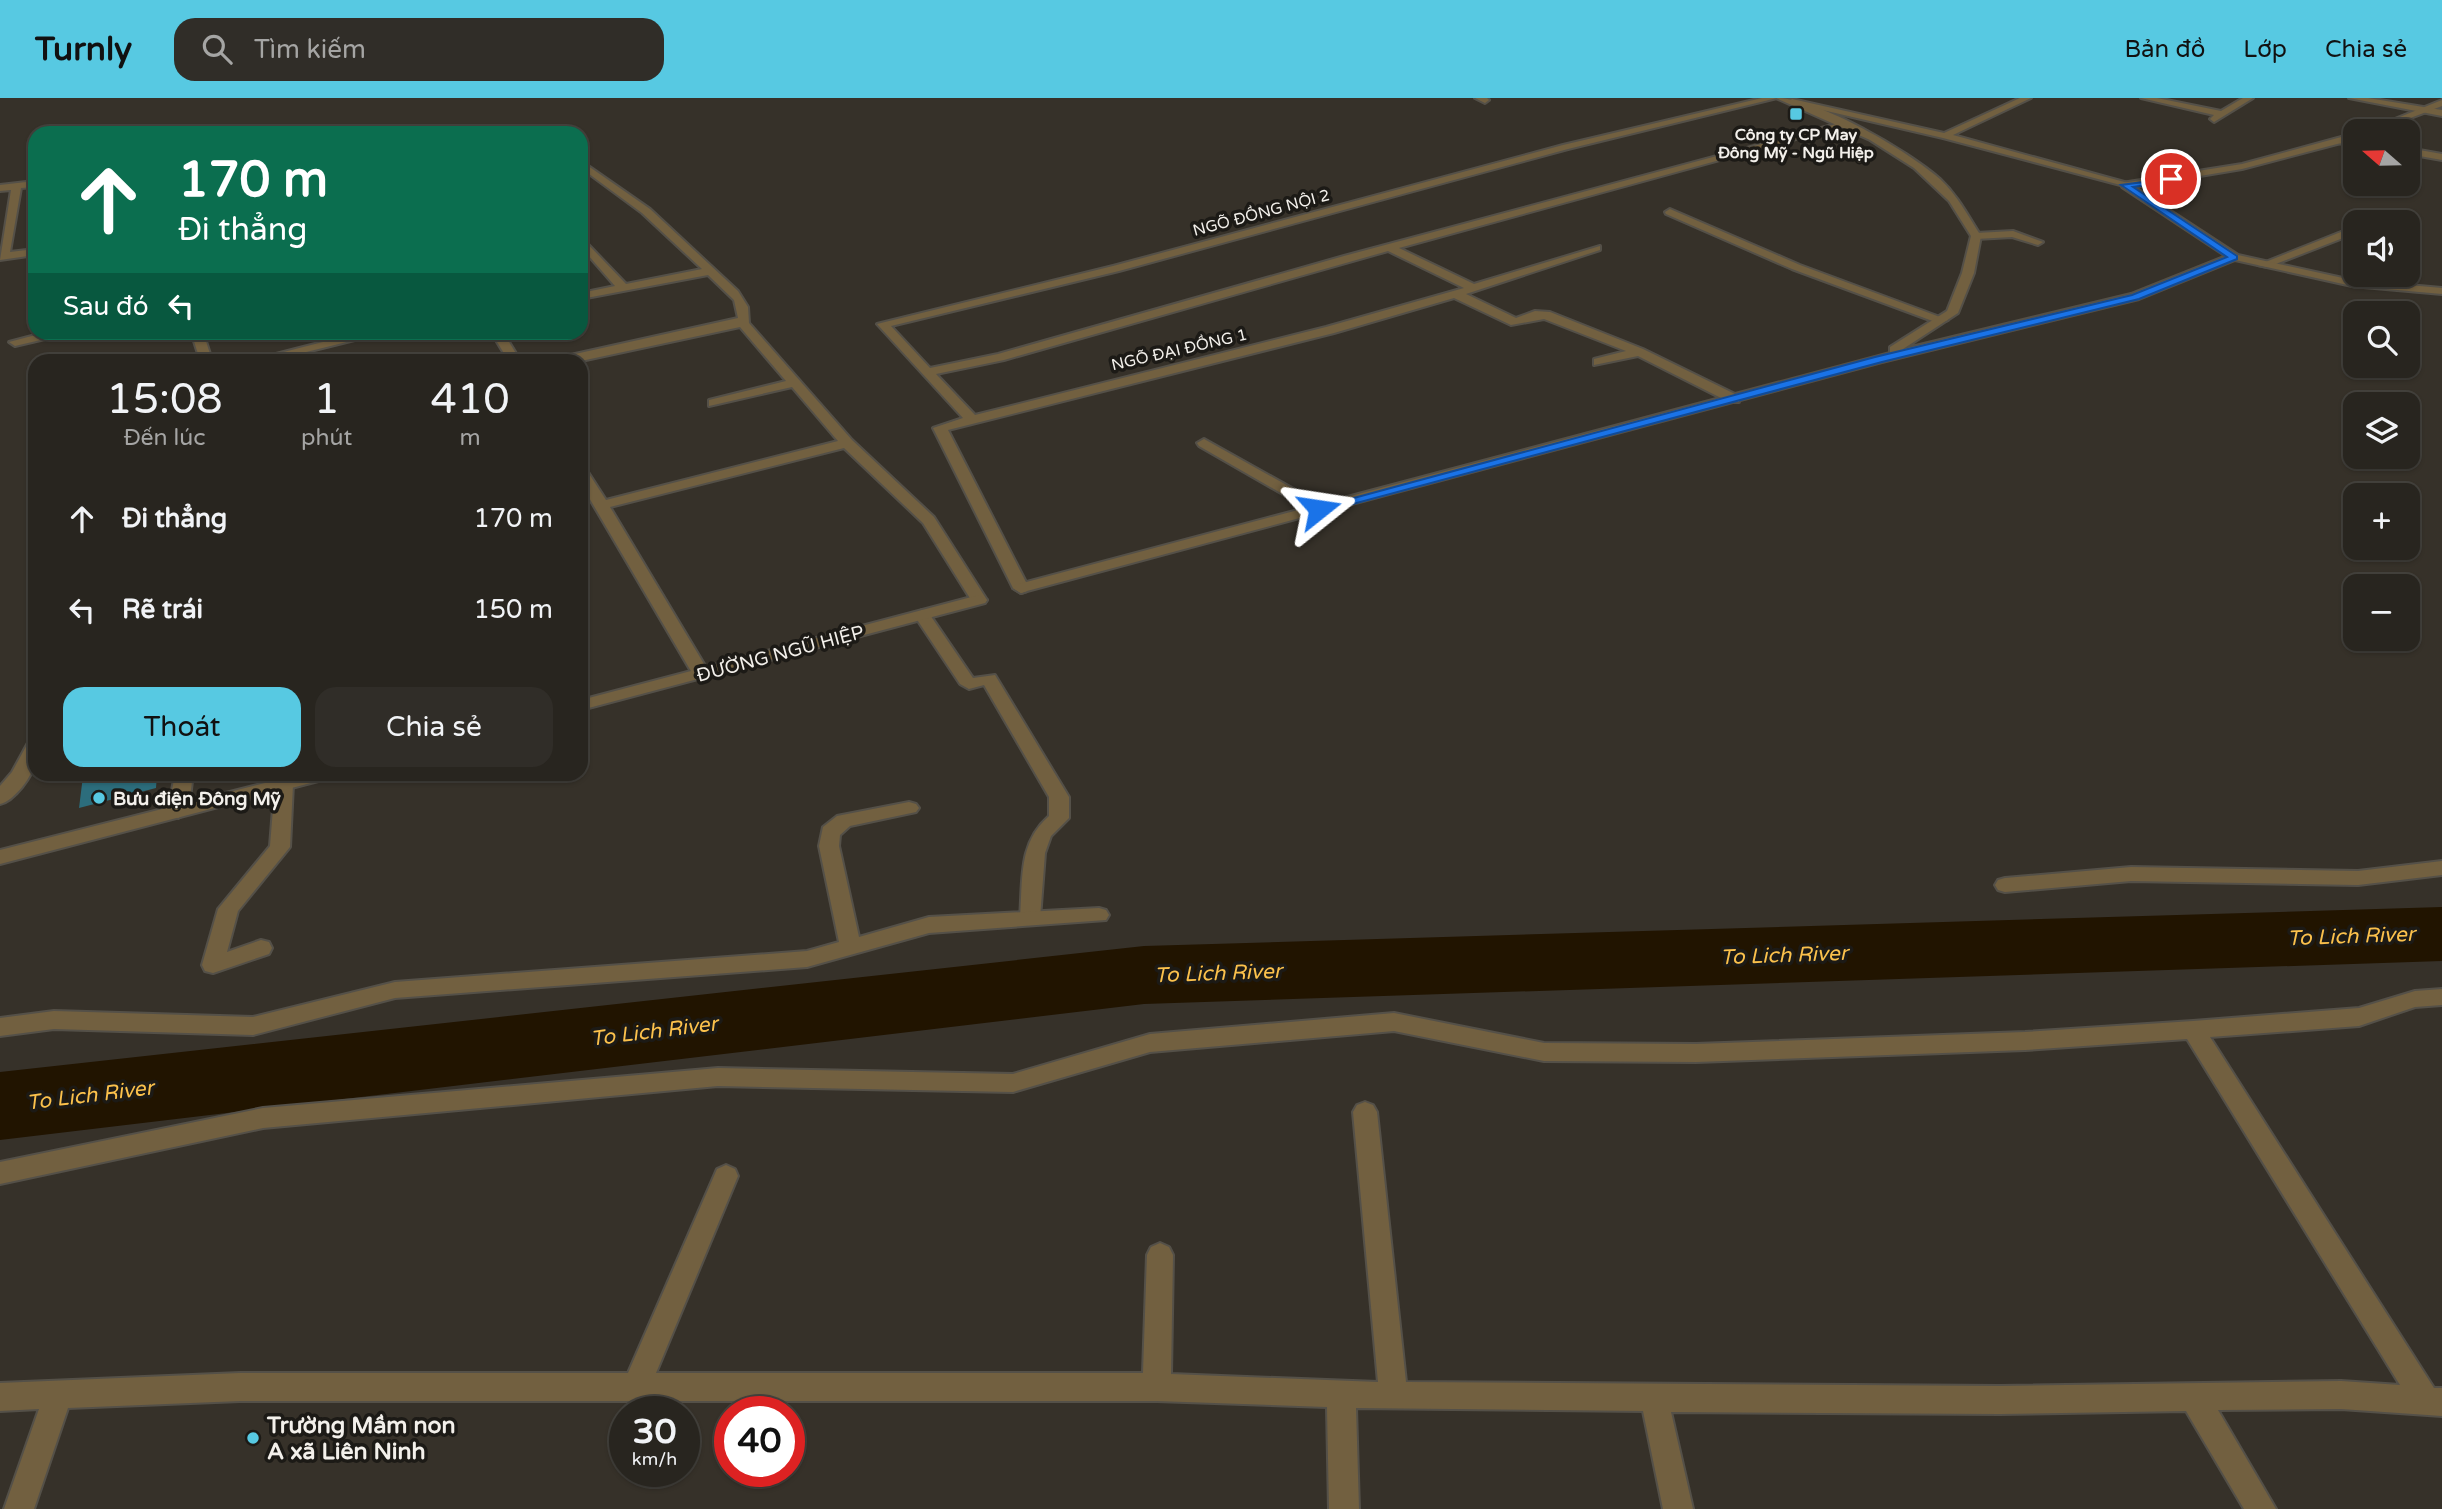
<!DOCTYPE html>
<html lang="vi">
<head>
<meta charset="utf-8">
<style>
  :root { --surface:#28251f; --page:#302d28; --text:#f1f3f6; --muted:#a5a5a4; --line:#44423d; --accent:#57c9e2 }
  body { margin:0; font-family:"Varela Round",sans-serif; background:var(--page); color:var(--text); height:100vh; display:flex; flex-direction:column; font-size:26px; white-space:nowrap }
  * { box-sizing:border-box; margin:0 }
  p { font-size:23px; color:var(--muted) }
  .icon { flex:none; width:38px; height:38px; fill:none; stroke:currentColor; stroke-width:2; stroke-linecap:round; stroke-linejoin:round }
  .map { position:relative; flex:1; overflow:hidden }
  .side { position:absolute; left:28px; top:256px; width:560px; height:427px; display:flex; flex-direction:column; background:var(--surface); border-radius:21px; box-shadow:0 2px 5px #0004,0 0 0 2px var(--line) }
  .side>* { flex:none }
  .top-card { position:absolute; left:28px; top:28px; width:560px; height:214px; border-radius:21px; box-shadow:0 2px 5px #0004,0 0 0 2px var(--line); background:#0b6e4f; color:#fff; overflow:hidden }
  .needle { width:46px; rotate:290deg }
  .fabs { position:absolute; left:2343px; top:21px; display:grid; gap:14px }
  .fabs a { display:grid; place-items:center; width:77px; height:77px; border-radius:14px; background:var(--surface); box-shadow:0 2px 5px #0004,0 0 0 2px var(--line); font-size:35px }
  .speed { position:absolute; left:609px; top:1298px; display:flex; gap:14px; font-size:35px; font-weight:700; text-align:center }
  .speed>* { display:grid; place-content:center; width:91px; height:91px; border-radius:50%; background:var(--surface); box-shadow:0 2px 5px #0004,0 0 0 2px var(--line); line-height:1 }
  .speed small { font-size:18px; font-weight:400 }
  .speed .limit { border:10px solid #d22; background:#fff; color:#111 }
  .pin { position:absolute; display:grid; place-items:center; width:60px; height:60px; color:#fff; margin:-30px; border:4px solid #fff; border-radius:50%; box-shadow:0 2px 7px #0007 }
  .me { position:absolute; width:77px; margin:-38px; rotate:75deg; stroke-linejoin:round; filter:drop-shadow(0 0 5px #0008) }
  .turn { display:flex; align-items:center; gap:24px; height:147px; padding:0 35px; font-size:32px }
  .turn .icon { width:91px; height:91px; stroke-width:2.5 }
  .turn b { display:block; font-size:49px; line-height:60px }
  .then { display:flex; align-items:center; height:66px; padding:0 35px; background:#0003; gap:14px; font-size:26px }
  .eta { display:flex; justify-content:space-evenly; align-items:center; height:119px; text-align:center }
  .eta b { font-size:42px; font-weight:600; line-height:49px }
  .action { display:flex; gap:14px; margin-top:auto; padding:14px 35px }
  .action a { flex:1; height:80px; border-radius:21px; background:var(--accent); color:#111; font-size:28px; font-weight:600; line-height:80px; text-align:center }
  .action a+a { background:var(--page); color:var(--text) }
  ul { padding:0; list-style:none }
  li { display:flex; align-items:center; gap:21px; height:91px; padding:0 35px }
  li div { flex:1 }
  li b { display:block; font-size:26px }
  li em { font-style:normal }
  header { display:flex; align-items:center; gap:42px; box-sizing:border-box; height:98px; padding:0 35px; background:var(--accent); color:#111 }
  header strong { font-size:33px }
  nav { display:flex; gap:38px; margin-inline-start:auto; font-size:24px }
  .search { width:490px; height:63px; background:var(--page); display:flex; align-items:center; gap:18px; box-sizing:border-box; padding:0 24px; border-radius:21px; color:var(--muted); font-size:26px }
  .map>svg:first-child { display:block }
  .lines { fill:none; stroke-linecap:round; stroke-linejoin:round }
  .river { fill:#211400; fill-rule:evenodd }
  .building { fill:#2c6d7c }
  .service-casing { stroke:#545048; stroke-width:4 }
  .minor-casing { stroke:#545048; stroke-width:4 }
  .tertiary-casing { stroke:#545048; stroke-width:4 }
  .service { fill:#726040; fill-rule:evenodd }
  .minor { fill:#726040; fill-rule:evenodd }
  .tertiary { fill:#726040; fill-rule:evenodd }
  .route { fill:#1a73e8; stroke:#114b97; stroke-width:2 }
  .poi-dot { fill:#57c9e2; stroke:#1c1a16; stroke-width:2.5 }
  .labels { text-anchor:middle; stroke-width:7; stroke-linejoin:round; paint-order:stroke }
  .far-poi-label { font-size:16px; font-weight:bold; fill:#f3f0eb; stroke:#1c1a16 }
  .far-street-label { font-size:16px; fill:#f3f0eb; stroke:#1c1a16 }
  .street-label { font-size:19px; fill:#f3f0eb; stroke:#1c1a16 }
  .poi-label { font-size:19px; font-weight:bold; fill:#f3f0eb; stroke:#1c1a16; text-anchor:start }
  .water-label { font-size:21px; font-style:italic; fill:#fbc14c; stroke:#1c1a16 }
  .near-poi-label { font-size:23px; font-weight:bold; fill:#f3f0eb; stroke:#1c1a16; text-anchor:start }
</style>
</head>
<body>
<header>
<strong>Turnly</strong>
<div class="search"><svg class="icon" aria-label="search" viewBox="0 0 24 24"><circle cx="10" cy="10" r="6"/><path d="M15 15l6 6"/></svg>Tìm kiếm</div>
<nav><a>Bản đồ</a><a>Lớp</a><a>Chia sẻ</a></nav>
</header>
<div class="map">
<svg width="2442" height="1411" viewBox="0 0 2442 1411">
  <rect width="100%" height="100%" fill="#363129"/>
  <g class="lines">
    <path class="river" d="M2442,809V863L1144,906L0,1042V974L1144,848Z"/>
  </g>
  <path class="building" d="M92,676H157L156,690L79,710L83,678Z"/>
  <g class="lines">
    <g class="service-casing">
      <g id="service">
        <path d="M1475,0H1487L1489,2L1485,5Z"/>
        <path d="M2390,115L2395,118L2394,120L2369,124Z"/>
        <path d="M2356,128V135L2268,169L2258,167Z"/>
        <path d="M47,234H75L15,248L9,244Z"/>
        <path d="M191,234H203L212,262H200Z"/>
        <path d="M922,512L928,514L973,580L995,577L1069,699V720L1051,738L1045,755L1040,820L1037,825H1023L1020,820C1023,781 1018,745 1049,718V699L984,587L969,591L960,586L914,517Z"/>
        <path d="M35,641C35,648 36,657 35,664C33,678 14,703 0,706V688L12,674L29,643Z"/>
        <path d="M175,676H193L188,714L178,720L168,714Z"/>
      </g>
    </g>
    <g class="minor-casing">
      <g id="minor">
        <path d="M1762,0H1777L1568,51L1119,173L891,228L930,270L998,256L1344,158L1840,25L1847,27L1399,150L1474,186L1600,148V152L1466,196L1516,220L1535,213L1550,214L1643,251L1739,298V304H1729L1638,258L1594,267V261L1626,253L1544,221L1511,227L1454,200L1334,235L948,332L1029,490L1027,493L1021,495L1013,490L933,330L963,320L877,226L1113,168L1563,47ZM1388,153L1464,190L1326,229L975,317L936,276L1004,262Z"/>
        <path d="M2020,0H2031L1953,37L2128,85V89L1943,40L1788,4L1792,1L1944,35Z"/>
        <path d="M2141,0H2157L2221,13L2243,0H2253L2214,24L2210,21L2214,17Z"/>
        <path d="M2349,0H2368L2442,12V18Z"/>
        <path d="M2341,40L2356,42V48L2338,45Z"/>
        <path d="M2408,50L2442,56V62L2408,56Z"/>
        <path d="M581,63L650,111L738,193L748,209L749,225L852,342L934,419L987,502L985,505H973L923,425L844,350L610,409L710,576L701,581L695,580L581,386V370L586,371L606,402L838,343L792,289L709,308V302L786,283L740,229L581,263L560,262L566,258L738,220L734,202L708,177L581,201V195L615,188L581,149V139L626,186L702,171L642,115L581,70Z"/>
        <path d="M35,83V89L21,90L10,154L35,151V157L0,162L11,92L0,93V87Z"/>
        <path d="M1670,111L1800,167L1948,222L1938,225L1792,171L1666,116L1665,114Z"/>
        <path d="M2013,133L2043,144L2038,147L2012,139L1976,141L1971,138L1976,135Z"/>
        <path d="M362,234H387L278,261L272,257Z"/>
        <path d="M491,234H503L520,262H508Z"/>
        <path d="M1204,341L1324,408L1326,411L1324,414H1314L1199,348L1197,345Z"/>
        <path d="M284,680L293,686L290,749L238,813L227,854L261,842L269,844L272,850L269,856L213,875L205,873L202,867L218,811L270,748L275,686Z"/>
        <path d="M909,704L916,706L919,710L916,714L850,728L840,737L839,748L859,839L929,819L1099,810L1106,812L1109,817L1106,822L929,835L807,869L395,900L253,937L54,931L0,938V920L54,913L253,919L395,884L807,853L839,844L819,748L823,729L837,718Z"/>
        <path d="M2442,763V777L2358,787L2131,783L2005,794L1998,792L1995,787L1998,782L2005,780L2131,769L2358,773Z"/>
        <path d="M2442,891V907L2415,909L2359,928L2210,939L2434,1290H2442V1318L2341,1311L2218,1312L2276,1411H2244L2186,1313L2000,1316L1671,1314L1693,1411H1663L1643,1313L1356,1310L1359,1411H1329L1327,1309L1157,1303H240L68,1310L34,1411H4L39,1311L0,1313V1285L240,1275H628L714,1078L717,1071L726,1067L735,1071L738,1078L656,1275H1143L1147,1157L1151,1149L1160,1145L1169,1149L1173,1157L1171,1276L1378,1284L1353,1014L1357,1007L1365,1004L1373,1007L1377,1014L1406,1284L2000,1288L2341,1283L2400,1287L2187,941L2025,952L1696,964L1544,963L1394,933L1150,954L1013,994L718,988L263,1030L0,1086V1064L263,1010L718,970L1013,976L1150,936L1394,915L1544,945L1696,946L2025,934L2193,923L2359,910L2415,893Z"/>
      </g>
    </g>
    <g class="tertiary-casing">
      <g id="tertiary">
        <path d="M1776,0C1818,0 1908,53 1940,81C1958,98 1968,118 1981,138L1974,175L1958,215L1903,251L2131,196L2226,158L2122,89V85L2242,66L2356,35V41L2242,71L2134,89L2238,157L2352,182L2442,190V196L2352,188L2235,162L2139,201L1882,264L1027,493L1021,495L1013,490L1015,487L1890,255V249L1947,213L1962,175L1971,138L1949,103L1914,70L1870,42Z"/>
        <path d="M2442,2V8L2376,33H2365Z"/>
        <path d="M979,497L987,502L985,505L581,612V602Z"/>
        <path d="M301,676H332L330,680L0,766V752Z"/>
      </g>
    </g>
    <use href="#service" class="service"/>
    <use href="#minor" class="minor"/>
    <use href="#tertiary" class="tertiary"/>
  </g>
  <path class="route" d="M2174,80L2171,84L2133,89L2237,158V161L2139,201L1882,264L1323,414L1313,411L1875,259L2132,197L2227,159L2121,87Z"/>
  <g class="poi-dot">
    <rect x="1789" y="9" width="14" height="14" rx="3.5"/>
    <circle cx="99" cy="700" r="7"/>
    <circle cx="253" cy="1340" r="7"/>
  </g>
  <g class="labels">
    <g class="far-poi-label">
      <text x="1796" y="42">Công ty CP May<tspan x="1796" dy="18">Đông Mỹ - Ngũ Hiệp</tspan></text>
    </g>
    <g class="far-street-label">
      <text transform="translate(1261 114) rotate(-15)" y="6">NGÕ ĐỒNG NỘI 2</text>
      <text transform="translate(1179 251) rotate(-13)" y="6">NGÕ ĐẠI ĐỒNG 1</text>
    </g>
    <g class="street-label">
      <text transform="translate(780 555) rotate(-15)" y="7">ĐƯỜNG NGŨ HIỆP</text>
    </g>
    <g class="poi-label">
      <text x="113" y="707">Bưu điện Đông Mỹ</text>
    </g>
    <g class="water-label">
      <text transform="translate(2351 838) rotate(-2)" y="7">To Lich River</text>
      <text transform="translate(1784 857) rotate(-2)" y="7">To Lich River</text>
      <text transform="translate(1218 875) rotate(-2)" y="7">To Lich River</text>
      <text transform="translate(654 933) rotate(-7)" y="7">To Lich River</text>
      <text transform="translate(90 997) rotate(-7)" y="7">To Lich River</text>
    </g>
    <g class="near-poi-label">
      <text x="267" y="1335">Trường Mầm non<tspan x="267" dy="26">A xã Liên Ninh</tspan></text>
    </g>
  </g>
</svg>
<div class="fabs">
<a><svg class="needle" viewBox="-14 -14 28 28"><path d="M0-13l5 13h-10z" fill="#e53935"/><path d="M0 13l5-13h-10z" fill="#a5a5a4"/></svg></a>
<a><svg class="icon" aria-label="sound" viewBox="0 0 24 24"><path d="M4 9h4l5-4v14l-5-4H4zM17 9q2 3 0 6"/></svg></a>
<a><svg class="icon" aria-label="search" viewBox="0 0 24 24"><circle cx="10" cy="10" r="6"/><path d="M15 15l6 6"/></svg></a>
<a><svg class="icon" aria-label="layers" viewBox="0 0 24 24"><path d="M12 4l9 5-9 5-9-5zM3 14l9 5 9-5"/></svg></a>
<a>+</a>
<a>−</a>
</div>
<div class="speed"><div>30<small>km/h</small></div><div class="limit">40</div></div>
<div class="pin" style="left:2171px;top:81px;background:#d93025"><svg class="icon" aria-label="arrive" viewBox="0 0 24 24"><path d="M6 21V4h12l-3 4 3 4H6"/></svg></div>
<svg class="me" style="left:1319px;top:411px" viewBox="-20 -20 40 40"><path d="M0-17L14 15 0 8-14 15z" fill="#1a73e8" stroke="#fff" stroke-width="4"/></svg>
<div class="top-card">
<div class="turn"><svg class="icon" aria-label="ahead" viewBox="0 0 24 24"><path d="M12 20V5M6 11l6-6 6 6"/></svg><div><b>170 m</b>Đi thẳng</div></div>
<div class="then">Sau đó<svg class="icon" aria-label="left" viewBox="0 0 24 24"><path d="M17 20v-9H6M10 6l-5 5 5 5"/></svg></div>
</div>
<section class="side">
<div class="eta">
<div><b>15:08</b><p>Đến lúc</p></div>
<div><b>1</b><p>phút</p></div>
<div><b>410</b><p>m</p></div>
</div>
<ul>
<li><svg class="icon" aria-label="ahead" viewBox="0 0 24 24"><path d="M12 20V5M6 11l6-6 6 6"/></svg><div><b>Đi thẳng</b></div><em>170 m</em></li>
<li><svg class="icon" aria-label="left" viewBox="0 0 24 24"><path d="M17 20v-9H6M10 6l-5 5 5 5"/></svg><div><b>Rẽ trái</b></div><em>150 m</em></li>
</ul>
<div class="action"><a>Thoát</a><a>Chia sẻ</a></div>
</section>
</div>
</body>
</html>
